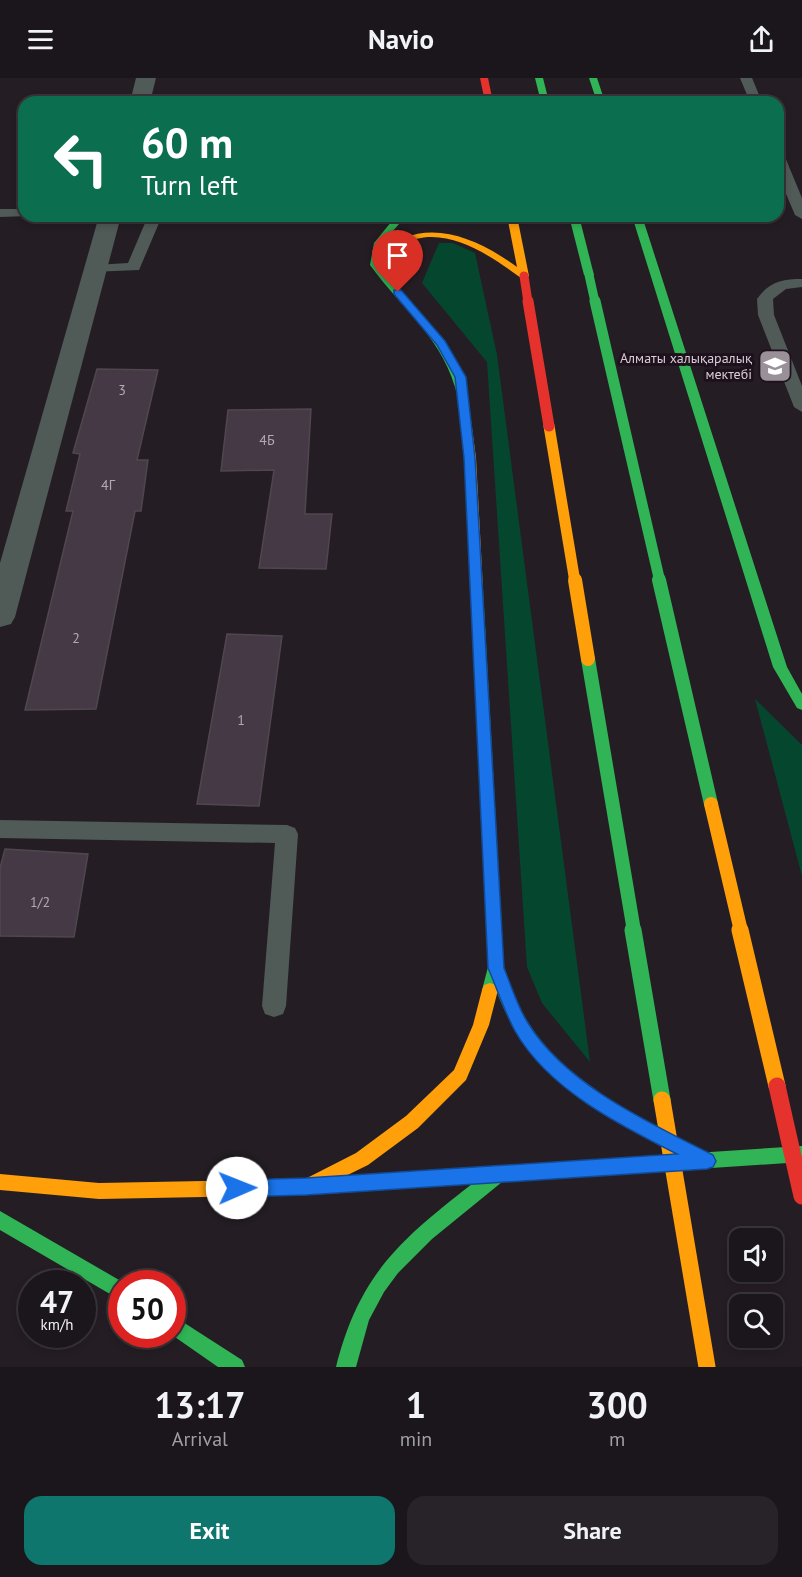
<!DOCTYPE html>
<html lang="en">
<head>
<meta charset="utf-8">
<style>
  :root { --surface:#1b161b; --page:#282328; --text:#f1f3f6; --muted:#a09fa3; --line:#39353a; --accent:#0f766e }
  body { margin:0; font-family:"PT Sans",sans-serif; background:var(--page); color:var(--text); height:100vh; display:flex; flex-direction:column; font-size:22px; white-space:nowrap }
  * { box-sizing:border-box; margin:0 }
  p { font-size:20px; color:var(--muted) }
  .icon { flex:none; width:33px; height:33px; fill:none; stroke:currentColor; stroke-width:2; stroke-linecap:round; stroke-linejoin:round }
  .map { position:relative; height:1289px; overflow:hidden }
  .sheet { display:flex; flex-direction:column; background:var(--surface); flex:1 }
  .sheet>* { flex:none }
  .banner { position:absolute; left:18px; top:18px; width:766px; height:126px; border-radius:18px; box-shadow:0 3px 9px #0003,0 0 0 2px var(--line); background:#0b6e4f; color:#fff; overflow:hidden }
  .tools { position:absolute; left:729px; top:1150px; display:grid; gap:12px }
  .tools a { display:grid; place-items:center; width:54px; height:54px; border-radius:12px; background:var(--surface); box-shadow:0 3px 9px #0003,0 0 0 2px var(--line); font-size:30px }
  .speed { position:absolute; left:18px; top:1192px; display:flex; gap:12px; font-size:30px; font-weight:700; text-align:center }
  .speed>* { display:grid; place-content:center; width:78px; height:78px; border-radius:50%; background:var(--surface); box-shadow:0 3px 9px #0003,0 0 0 2px var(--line); line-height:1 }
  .speed small { font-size:15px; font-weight:400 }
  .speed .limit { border:9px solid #d22; background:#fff; color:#111 }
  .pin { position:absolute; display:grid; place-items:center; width:51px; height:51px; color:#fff; margin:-62px -26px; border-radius:50% 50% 50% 0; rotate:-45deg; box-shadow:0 0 6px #0007 }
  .pin .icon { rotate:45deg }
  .me { position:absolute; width:66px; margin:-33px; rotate:89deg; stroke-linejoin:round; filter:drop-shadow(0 0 4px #0008) }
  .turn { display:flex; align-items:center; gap:21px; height:126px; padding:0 24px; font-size:27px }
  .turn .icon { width:78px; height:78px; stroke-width:2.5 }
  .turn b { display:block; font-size:42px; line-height:51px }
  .eta { display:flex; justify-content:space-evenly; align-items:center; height:102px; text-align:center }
  .eta b { font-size:36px; font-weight:800; line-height:42px }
  .primary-button { display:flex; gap:12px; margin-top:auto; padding:12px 24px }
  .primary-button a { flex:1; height:69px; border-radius:18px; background:var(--accent); color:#fff; font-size:24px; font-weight:800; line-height:69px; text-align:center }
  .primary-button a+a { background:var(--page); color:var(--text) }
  header { display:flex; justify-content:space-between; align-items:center; height:78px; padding:0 24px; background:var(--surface); font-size:27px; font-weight:800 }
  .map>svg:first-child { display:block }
  .green { fill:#05462e }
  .building { fill:#463946; stroke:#4e484e; stroke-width:1.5 }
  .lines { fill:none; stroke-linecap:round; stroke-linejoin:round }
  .lane { fill:#505a57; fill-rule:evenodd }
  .street { fill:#505a57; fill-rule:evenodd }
  .fast { fill:#30b455; fill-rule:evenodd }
  .slow { fill:#ff9f0a; fill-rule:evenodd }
  .jam { fill:#e5322d; fill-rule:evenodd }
  .fast-bridge-far3 { stroke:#30b455; stroke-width:9 }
  .fast-bridge-far2 { stroke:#30b455; stroke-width:11 }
  .fast-bridge-far1 { stroke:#30b455; stroke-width:14 }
  .fast-bridge { stroke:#30b455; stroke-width:17 }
  .slow-bridge-far2 { stroke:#ff9f0a; stroke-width:11 }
  .slow-bridge-far1 { stroke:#ff9f0a; stroke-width:14 }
  .slow-bridge { stroke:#ff9f0a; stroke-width:17 }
  .jam-bridge-far2 { stroke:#e5322d; stroke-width:9 }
  .jam-bridge-far1 { stroke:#e5322d; stroke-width:11 }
  .jam-bridge { stroke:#e5322d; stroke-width:17 }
  .route { fill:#1a73e8; stroke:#114b97; stroke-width:1.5 }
  .labels { text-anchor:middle; stroke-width:6; stroke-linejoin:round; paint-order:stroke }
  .far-poi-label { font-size:14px; fill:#d8ced7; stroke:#1e111d; text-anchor:end }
  .number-label { font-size:14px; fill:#b4a9b3 }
</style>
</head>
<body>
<header><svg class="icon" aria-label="menu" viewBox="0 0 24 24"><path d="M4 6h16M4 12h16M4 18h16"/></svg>Navio<svg class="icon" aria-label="share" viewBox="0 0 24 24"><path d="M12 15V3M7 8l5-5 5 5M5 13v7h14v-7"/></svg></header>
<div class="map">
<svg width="802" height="1289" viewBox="0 0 802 1289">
  <rect width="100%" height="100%" fill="#241e24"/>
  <g class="green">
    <path d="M439,165H453L475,175L497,277L590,984L542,925L527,889L487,284L422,205Z"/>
    <path d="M755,621L802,667V798Z"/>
  </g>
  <g class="building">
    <path d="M97,291L158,292L137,382H148L141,433H135L96,631L25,632L73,433H66L80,376L73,375Z"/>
    <path d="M311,331L305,436H332L326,491L259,490L274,392L221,393L228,332Z"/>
    <path d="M227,556L282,558L259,728L197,726Z"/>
    <path d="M5,771L88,776L74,859L0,858V790Z"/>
  </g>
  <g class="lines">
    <g class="lane">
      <path d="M740,0H752L762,24H750Z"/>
      <path d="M778,75L785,79L802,120V141L795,137L778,97Z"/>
      <path d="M0,131H24V138H29L0,139Z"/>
      <path d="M148,138H162L139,192L90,194L88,191L95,187L128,185Z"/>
      <path d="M802,201V209L786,211L773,221L774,237L802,308V334L794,329L758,237L757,221C769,204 782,201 802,201Z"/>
      <path d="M0,742L287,747L295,750L298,756L286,928L283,936L274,939L265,936L262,928L275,765L0,760Z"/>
    </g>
    <g class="street">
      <path d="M136,0H156L150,24H130Z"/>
      <path d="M99,138H121L15,539L11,546L0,549V485Z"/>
    </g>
    <g class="fast">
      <path d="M535,0H543L549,24H541Z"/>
      <path d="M589,0H597L605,24H597Z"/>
      <path d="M396,138H406C392,154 381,164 380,187C415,233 454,260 468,320L467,322H459L458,320C444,260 404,234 370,187L374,165Z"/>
      <path d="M569,138H579L594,197L592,199L584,197Z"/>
      <path d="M632,138H642L787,589L802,616V632L797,630L773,589Z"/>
      <path d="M477,507L483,511L504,889C510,905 514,922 523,936C559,1001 629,1035 693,1067L695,1075L802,1068V1084L502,1104L432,1161L398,1195L384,1214L369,1242L356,1289H336C359,1197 400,1162 472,1106L310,1117L304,1115L301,1109L304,1103L310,1101L676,1076C602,1038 527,997 497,914L490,919L484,917L482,912L488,889L471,511Z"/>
      <path d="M0,1133L126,1206H122V1223L0,1152Z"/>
      <path d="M172,1237L242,1282L245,1289H218L172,1257Z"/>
    </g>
    <g class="slow">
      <path d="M507,138H517L529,198L527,200H521C488,176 441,143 400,168C394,172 388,179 382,184L374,182C417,134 473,157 517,189Z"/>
      <path d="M463,317L468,320L476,380L483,511L477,515L471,511L464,380L458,320Z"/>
      <path d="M490,905L496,907L498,912L489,947L466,1002L418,1050L368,1087L317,1112L316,1115L310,1117L99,1121L0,1112V1096L99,1105L305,1101L356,1075L406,1038L454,992L473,947L482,912L484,907Z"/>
    </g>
    <path class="jam" d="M480,0H488L493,24H485Z"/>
    <path class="fast-bridge-far3" d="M589,197L595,224"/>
    <path class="fast-bridge-far2" d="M595,223L660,504"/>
    <g class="fast-bridge-far1">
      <path d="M659,502L711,726"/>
      <path d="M588,581L634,853"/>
    </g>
    <path class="fast-bridge" d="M633,852L662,1022"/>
    <path class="slow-bridge-far2" d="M549,348L575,504"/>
    <g class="slow-bridge-far1">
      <path d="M575,502L588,581"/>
      <path d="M711,726L741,853"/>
    </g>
    <g class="slow-bridge">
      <path d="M740,852L777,1008"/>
      <path d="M662,1022L707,1289"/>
    </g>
    <path class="jam-bridge-far2" d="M524,198L528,224"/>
    <path class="jam-bridge-far1" d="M528,223L549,348"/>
    <path class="jam-bridge" d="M777,1008L802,1118"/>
  </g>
  <path class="route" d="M394,212H401L445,263L466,299L475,380L504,890C511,907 517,928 528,945C566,1007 650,1045 713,1077L716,1083L713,1089L707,1091L306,1117L237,1119L231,1116L228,1110L231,1104L237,1102L306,1100L677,1076C619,1047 548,1011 515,953C504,933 497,910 488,890L464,380L455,299L437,267L394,216Z"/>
  <defs>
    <g id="school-square" transform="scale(1.725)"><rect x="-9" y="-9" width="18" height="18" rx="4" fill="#999098" stroke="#1e111d"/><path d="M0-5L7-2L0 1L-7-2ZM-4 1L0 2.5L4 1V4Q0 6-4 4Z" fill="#fff"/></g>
  </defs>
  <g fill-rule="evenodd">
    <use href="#school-square" x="775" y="288"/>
  </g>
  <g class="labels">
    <g class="far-poi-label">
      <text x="752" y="285">Алматы халықаралық<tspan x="752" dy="16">мектебі</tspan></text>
    </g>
    <g class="number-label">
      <text x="122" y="317">3</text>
      <text x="267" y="367">4Б</text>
      <text x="108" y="412">4Г</text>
      <text x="76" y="565">2</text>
      <text x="241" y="647">1</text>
      <text x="40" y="829">1/2</text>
    </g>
  </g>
</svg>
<div class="tools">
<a><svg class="icon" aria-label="sound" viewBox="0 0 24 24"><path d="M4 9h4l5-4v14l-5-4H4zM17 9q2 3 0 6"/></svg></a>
<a><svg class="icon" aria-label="search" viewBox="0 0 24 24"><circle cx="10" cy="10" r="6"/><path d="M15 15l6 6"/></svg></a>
</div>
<div class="speed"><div>47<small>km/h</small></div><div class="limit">50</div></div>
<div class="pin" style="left:398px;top:214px;background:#d93025"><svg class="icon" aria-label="arrive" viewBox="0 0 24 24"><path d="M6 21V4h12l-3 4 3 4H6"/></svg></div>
<svg class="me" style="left:237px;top:1110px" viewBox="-20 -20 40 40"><circle r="19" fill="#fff"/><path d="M0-13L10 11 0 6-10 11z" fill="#1a73e8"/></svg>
<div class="banner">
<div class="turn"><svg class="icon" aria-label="left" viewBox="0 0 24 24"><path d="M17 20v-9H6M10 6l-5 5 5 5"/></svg><div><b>60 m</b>Turn left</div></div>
</div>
</div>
<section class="sheet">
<div class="eta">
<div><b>13:17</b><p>Arrival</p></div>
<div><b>1</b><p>min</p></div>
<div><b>300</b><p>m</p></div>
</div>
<div class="primary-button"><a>Exit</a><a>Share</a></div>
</section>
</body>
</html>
